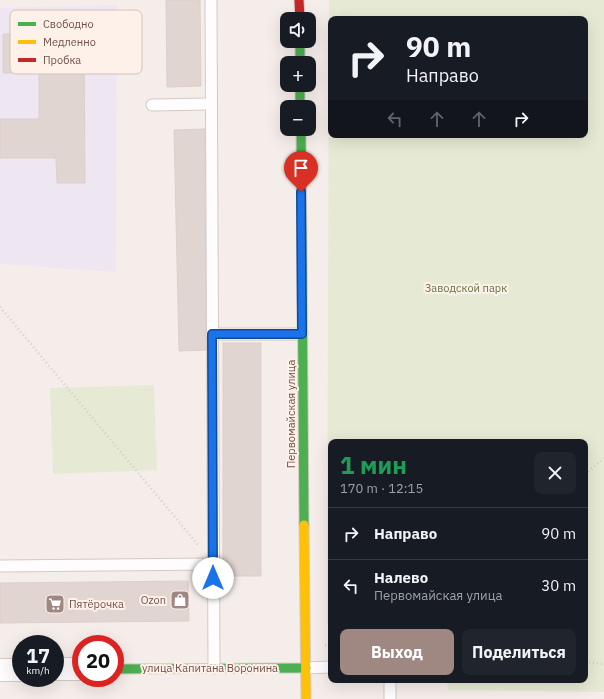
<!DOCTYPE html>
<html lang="ru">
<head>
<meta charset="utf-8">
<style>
  :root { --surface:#171b24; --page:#20242c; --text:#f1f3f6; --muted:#9ea1a6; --line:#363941; --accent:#9f8782 }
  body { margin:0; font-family:"IBM Plex Sans",sans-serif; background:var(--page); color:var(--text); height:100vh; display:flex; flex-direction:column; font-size:15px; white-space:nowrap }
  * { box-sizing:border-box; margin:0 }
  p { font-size:13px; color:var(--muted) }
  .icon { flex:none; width:22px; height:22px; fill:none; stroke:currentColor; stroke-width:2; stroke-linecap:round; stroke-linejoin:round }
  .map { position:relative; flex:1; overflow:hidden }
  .side { position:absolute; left:328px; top:439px; width:260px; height:244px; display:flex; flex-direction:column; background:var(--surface); border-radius:8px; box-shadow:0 4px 16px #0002 }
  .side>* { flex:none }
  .hud { position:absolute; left:328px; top:16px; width:260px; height:122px; border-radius:8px; box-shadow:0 4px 16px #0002; background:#171b24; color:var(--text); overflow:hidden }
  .tools { position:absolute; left:280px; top:12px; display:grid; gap:8px }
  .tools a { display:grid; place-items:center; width:36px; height:36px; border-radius:8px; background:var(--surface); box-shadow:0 4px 16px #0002; font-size:20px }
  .speed { position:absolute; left:12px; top:635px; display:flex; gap:8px; font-size:20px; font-weight:700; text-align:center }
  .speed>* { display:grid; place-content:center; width:52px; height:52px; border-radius:50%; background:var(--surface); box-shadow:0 4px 16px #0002; line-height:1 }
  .speed small { font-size:10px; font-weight:400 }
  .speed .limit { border:6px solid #d22; background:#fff; color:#111 }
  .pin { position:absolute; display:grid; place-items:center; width:34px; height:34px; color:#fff; margin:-41px -17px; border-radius:50% 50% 50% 0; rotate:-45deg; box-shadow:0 0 4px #0007 }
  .pin .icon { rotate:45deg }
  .me { position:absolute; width:44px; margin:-22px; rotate:0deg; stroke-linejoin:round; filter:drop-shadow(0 0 3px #0008) }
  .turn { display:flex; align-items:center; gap:14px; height:84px; padding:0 12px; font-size:18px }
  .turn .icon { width:52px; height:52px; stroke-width:2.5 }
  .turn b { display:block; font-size:28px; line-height:34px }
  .lanes { display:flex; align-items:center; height:38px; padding:0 12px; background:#0003; justify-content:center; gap:20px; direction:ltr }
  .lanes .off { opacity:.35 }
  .round { display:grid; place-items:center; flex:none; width:42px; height:42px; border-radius:8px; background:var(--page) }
  .overview { display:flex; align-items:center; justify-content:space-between; height:68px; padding:0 12px }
  h1 { font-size:24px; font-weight:700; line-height:30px; color:#1e9e55 }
  .action { display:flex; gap:8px; margin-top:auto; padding:8px 12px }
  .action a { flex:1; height:46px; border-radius:8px; background:var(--accent); color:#fff; font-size:16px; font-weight:700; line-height:46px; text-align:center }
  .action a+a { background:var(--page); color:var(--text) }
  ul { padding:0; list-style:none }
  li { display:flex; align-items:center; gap:12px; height:52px; padding:0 12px; border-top:1px solid var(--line) }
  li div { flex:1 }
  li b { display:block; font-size:15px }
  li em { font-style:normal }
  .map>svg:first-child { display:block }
  .education { fill:#eee6f1 }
  .green { fill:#e6ead4; fill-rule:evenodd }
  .building { fill:#e1d5d1; stroke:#ddcfcb }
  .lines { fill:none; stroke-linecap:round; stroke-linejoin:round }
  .lane-casing { stroke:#d4c9c6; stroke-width:13 }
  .street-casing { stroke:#d4c9c6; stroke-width:24 }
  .fast-casing { stroke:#d4c9c5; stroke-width:11 }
  .slow-casing { stroke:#d4c9c5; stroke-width:11 }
  .jam-casing { stroke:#d4c9c5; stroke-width:11 }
  .path { stroke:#d5ccca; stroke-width:2.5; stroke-dasharray:1 3; stroke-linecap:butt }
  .lane { stroke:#fefcfc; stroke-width:11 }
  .street { stroke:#fefcfc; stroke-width:22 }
  .fast { stroke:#4caf50; stroke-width:9 }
  .slow { stroke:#ffc107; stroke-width:9 }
  .jam { stroke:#c62828; stroke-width:9 }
  .route-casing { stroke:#114b97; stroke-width:10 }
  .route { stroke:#1a73e8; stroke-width:7 }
  .labels { text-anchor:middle; stroke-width:4; stroke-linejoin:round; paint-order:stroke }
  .park-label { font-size:11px; fill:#5e7743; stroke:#fef1e9 }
  .street-label { font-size:11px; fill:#71504a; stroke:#fef1e9 }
  .poi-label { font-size:11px; fill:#71504a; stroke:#fef1e9; text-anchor:end }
  .key { fill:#fef1e9; stroke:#d4c1b9; stroke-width:1 }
  .key-label { font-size:11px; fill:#71504a }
</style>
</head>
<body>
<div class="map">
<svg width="604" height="699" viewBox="0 0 604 699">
  <rect width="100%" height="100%" fill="#f5ede9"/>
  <path class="education" d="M117,5L116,272L0,264V8Z"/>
  <g class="green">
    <path d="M329,0H604V692L448,690L447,680H585V442H331V625H327ZM331,19H585V135H331Z"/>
    <path d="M154,385L157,470L53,474L50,388Z"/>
  </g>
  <g class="building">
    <path d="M166,0H200L201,86L167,87Z"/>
    <path d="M84,33L85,183H57L56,158H0V119H39V73H3V34Z"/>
    <path d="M205,129L206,350L179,351L174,130Z"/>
    <rect x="223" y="343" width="38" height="233"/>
    <path d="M188,581L189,621L0,623V583Z"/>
  </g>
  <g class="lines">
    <g class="lane-casing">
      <g id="lane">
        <path d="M211,0L214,668"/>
        <path d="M152,105L211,104"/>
        <path d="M212,334H302"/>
        <path d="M0,566L213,564"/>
        <path d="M306,668L331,667"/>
        <path d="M390,699V680"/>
      </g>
    </g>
    <g class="street-casing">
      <g id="street">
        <path d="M55,669H81"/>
        <path d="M0,670H21"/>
      </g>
    </g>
    <g class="fast-casing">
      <g id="fast">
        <path d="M300,41V63"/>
        <path d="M300,85V107"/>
        <path d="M301,129L304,525"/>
        <path d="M115,669L306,668"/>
      </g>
    </g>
    <g class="slow-casing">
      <path id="slow" d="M304,525L306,699"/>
    </g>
    <g class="jam-casing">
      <path id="jam" d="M299,0L300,19"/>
    </g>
    <g class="path">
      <path d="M0,307L199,546"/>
      <path d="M585,474L604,458"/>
      <path d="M325,645H331"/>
      <path d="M585,662L604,664"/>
    </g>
    <use href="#lane" class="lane"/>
    <use href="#street" class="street"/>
    <use href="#fast" class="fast"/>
    <use href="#slow" class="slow"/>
    <use href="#jam" class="jam"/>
  </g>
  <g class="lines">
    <g class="route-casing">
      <path id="route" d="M213,578L212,334H302L301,192"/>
    </g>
    <use href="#route" class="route"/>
  </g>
  <defs>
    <g id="shop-square" transform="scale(1)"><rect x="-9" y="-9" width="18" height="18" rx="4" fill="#9f8782" stroke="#fef1e9"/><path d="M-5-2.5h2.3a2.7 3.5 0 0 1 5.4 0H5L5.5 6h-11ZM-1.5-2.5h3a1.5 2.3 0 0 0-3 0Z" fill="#fff"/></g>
    <g id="supermarket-square" transform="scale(1)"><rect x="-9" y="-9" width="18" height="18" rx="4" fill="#9f8782" stroke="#fef1e9"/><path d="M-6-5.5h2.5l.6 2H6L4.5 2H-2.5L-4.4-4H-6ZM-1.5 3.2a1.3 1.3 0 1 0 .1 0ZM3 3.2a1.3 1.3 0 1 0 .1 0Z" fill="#fff"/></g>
  </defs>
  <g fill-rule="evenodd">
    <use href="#shop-square" x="180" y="600"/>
    <use href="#supermarket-square" x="55" y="604"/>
  </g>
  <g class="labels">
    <g class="park-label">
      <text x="466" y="292">Заводской парк</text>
    </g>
    <g class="street-label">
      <text transform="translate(291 414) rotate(-90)" y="4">Первомайская улица</text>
      <text x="210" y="672">улица Капитана Воронина</text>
    </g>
    <g class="poi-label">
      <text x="166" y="604">Ozon</text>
      <text x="69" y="608" text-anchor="start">Пятёрочка</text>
    </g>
  </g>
  <rect x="10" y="10" width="132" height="64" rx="6" class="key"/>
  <rect x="18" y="22" width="18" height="4" fill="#4caf50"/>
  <rect x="18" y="40" width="18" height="4" fill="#ffc107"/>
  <rect x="18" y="58" width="18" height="4" fill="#c62828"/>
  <g class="key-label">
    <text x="43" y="28">Свободно</text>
    <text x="43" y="46">Медленно</text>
    <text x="43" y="64">Пробка</text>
  </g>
</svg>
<div class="tools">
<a><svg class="icon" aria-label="sound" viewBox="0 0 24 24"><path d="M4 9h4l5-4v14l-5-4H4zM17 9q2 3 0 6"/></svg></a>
<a>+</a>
<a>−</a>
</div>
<div class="speed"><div>17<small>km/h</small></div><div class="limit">20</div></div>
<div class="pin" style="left:301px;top:192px;background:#d93025"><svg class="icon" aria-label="arrive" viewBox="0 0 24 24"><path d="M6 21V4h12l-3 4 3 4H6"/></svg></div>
<svg class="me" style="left:213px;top:578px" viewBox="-20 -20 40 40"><circle r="19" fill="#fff"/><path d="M0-13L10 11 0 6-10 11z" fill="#1a73e8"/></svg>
<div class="hud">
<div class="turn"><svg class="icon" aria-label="right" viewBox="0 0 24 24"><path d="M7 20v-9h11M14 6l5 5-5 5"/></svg><div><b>90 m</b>Направо</div></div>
<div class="lanes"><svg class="icon off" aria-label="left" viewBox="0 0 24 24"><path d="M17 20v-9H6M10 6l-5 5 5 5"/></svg><svg class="icon off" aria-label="ahead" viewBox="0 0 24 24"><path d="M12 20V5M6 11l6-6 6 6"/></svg><svg class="icon off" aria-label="ahead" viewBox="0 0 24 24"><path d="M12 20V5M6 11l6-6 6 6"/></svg><svg class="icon" aria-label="right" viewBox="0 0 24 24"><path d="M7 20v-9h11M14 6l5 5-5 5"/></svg></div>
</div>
<section class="side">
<div class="overview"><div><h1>1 мин</h1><p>170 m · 12:15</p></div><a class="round"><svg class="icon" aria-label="close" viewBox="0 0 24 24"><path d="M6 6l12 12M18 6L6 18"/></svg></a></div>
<ul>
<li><svg class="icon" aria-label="right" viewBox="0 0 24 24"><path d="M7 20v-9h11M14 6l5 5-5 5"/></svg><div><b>Направо</b></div><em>90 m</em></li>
<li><svg class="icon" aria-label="left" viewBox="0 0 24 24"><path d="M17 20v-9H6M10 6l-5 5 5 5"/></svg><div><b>Налево</b><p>Первомайская улица</p></div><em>30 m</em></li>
</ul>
<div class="action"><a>Выход</a><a>Поделиться</a></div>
</section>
</div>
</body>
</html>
